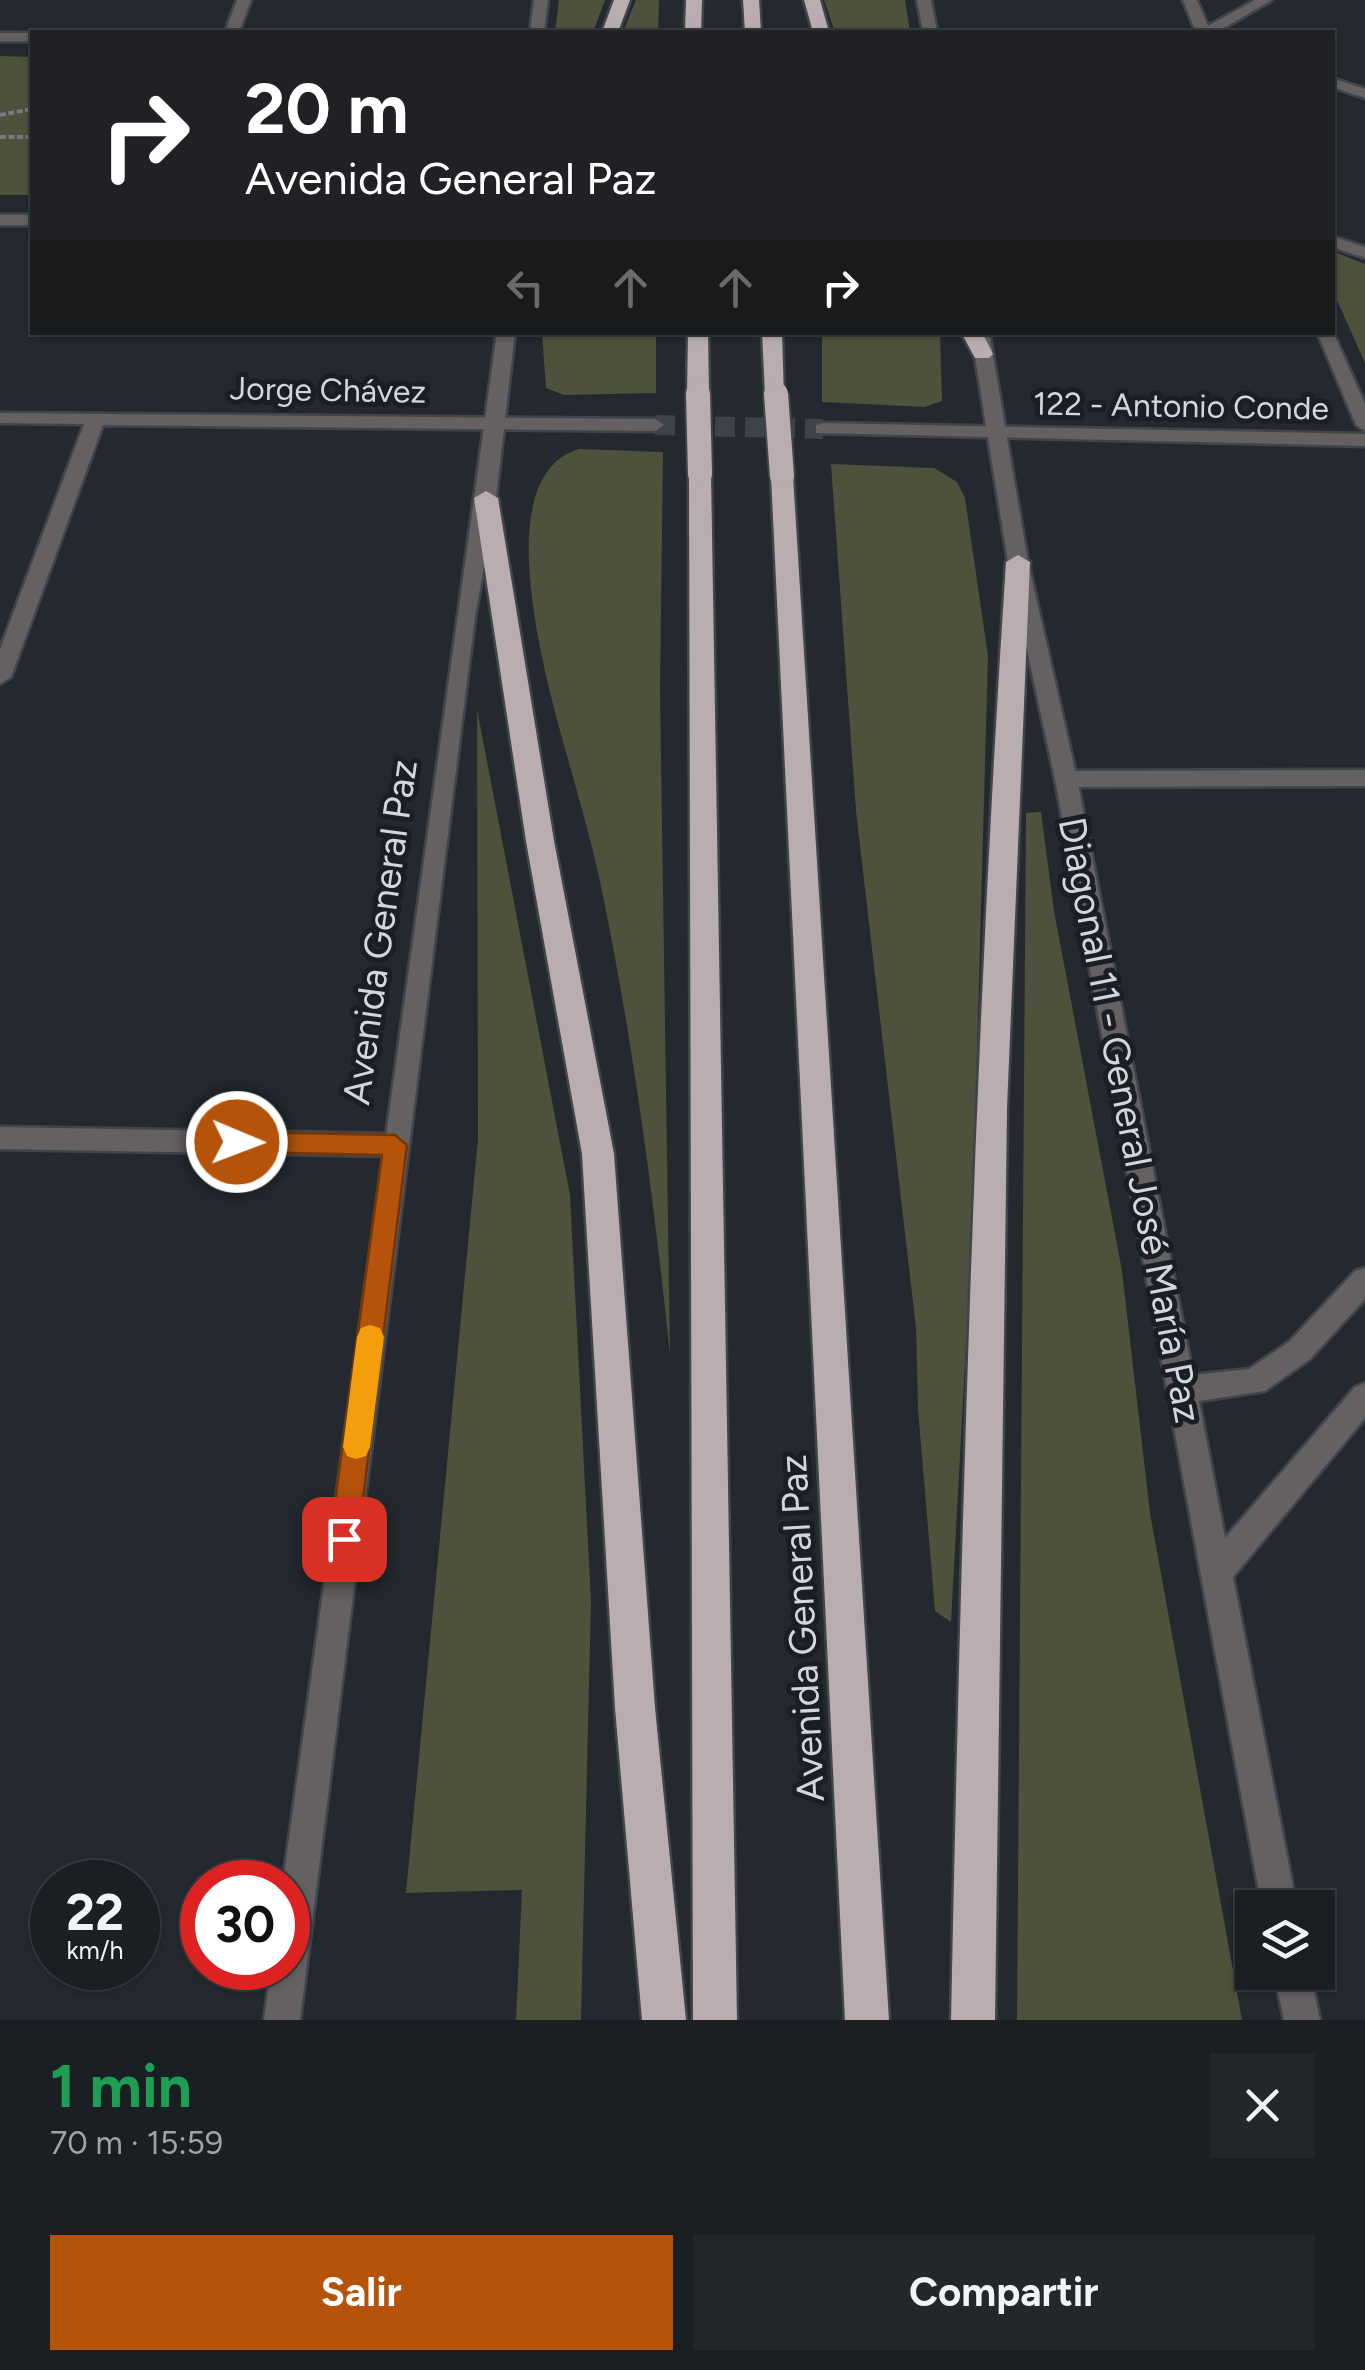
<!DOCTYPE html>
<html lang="es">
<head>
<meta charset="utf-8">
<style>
  :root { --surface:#1a1f23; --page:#23272b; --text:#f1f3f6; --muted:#9fa2a6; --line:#383d41; --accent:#b45309 }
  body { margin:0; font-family:Figtree,sans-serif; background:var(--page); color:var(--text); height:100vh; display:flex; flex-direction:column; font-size:38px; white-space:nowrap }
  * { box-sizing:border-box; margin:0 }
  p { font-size:32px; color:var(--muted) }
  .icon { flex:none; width:55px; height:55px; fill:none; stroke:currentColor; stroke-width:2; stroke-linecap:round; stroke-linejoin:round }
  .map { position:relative; height:2020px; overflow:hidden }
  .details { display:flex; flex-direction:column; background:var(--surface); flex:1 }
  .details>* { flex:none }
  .banner { position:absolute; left:30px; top:30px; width:1305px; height:305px; border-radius:0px; box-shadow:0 2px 8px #0004,0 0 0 2px var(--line); background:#202124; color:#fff; overflow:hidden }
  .buttons { position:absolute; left:1235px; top:1890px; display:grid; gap:20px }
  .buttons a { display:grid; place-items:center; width:100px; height:100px; border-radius:0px; background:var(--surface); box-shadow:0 2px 8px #0004,0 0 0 2px var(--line); font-size:50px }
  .speed { position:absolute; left:30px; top:1860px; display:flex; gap:20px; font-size:50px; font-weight:700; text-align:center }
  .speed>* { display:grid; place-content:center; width:130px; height:130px; border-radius:50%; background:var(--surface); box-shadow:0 2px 8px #0004,0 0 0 2px var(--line); line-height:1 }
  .speed small { font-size:25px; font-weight:400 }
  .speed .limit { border:15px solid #d22; background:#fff; color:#111 }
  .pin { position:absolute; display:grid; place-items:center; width:85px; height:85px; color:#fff; margin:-42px; border-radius:20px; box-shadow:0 5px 15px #0006 }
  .me { position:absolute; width:110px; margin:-55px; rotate:91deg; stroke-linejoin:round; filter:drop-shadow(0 0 8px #0008) }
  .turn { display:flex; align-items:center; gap:35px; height:210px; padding:0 50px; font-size:45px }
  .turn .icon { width:130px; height:130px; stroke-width:2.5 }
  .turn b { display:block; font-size:70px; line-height:85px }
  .lanes { display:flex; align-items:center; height:95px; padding:0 50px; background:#0003; justify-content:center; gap:50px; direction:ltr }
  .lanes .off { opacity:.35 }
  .round { display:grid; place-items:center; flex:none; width:105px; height:105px; border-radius:0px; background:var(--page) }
  .head { display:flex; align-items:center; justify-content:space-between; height:170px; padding:0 50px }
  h1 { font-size:60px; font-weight:700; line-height:75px; color:#1e9e55 }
  .cta { display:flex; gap:20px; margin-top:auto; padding:20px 50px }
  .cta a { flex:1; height:115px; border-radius:0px; background:var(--accent); color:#fff; font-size:40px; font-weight:700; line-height:115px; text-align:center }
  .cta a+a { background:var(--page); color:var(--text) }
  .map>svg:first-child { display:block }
  .green { fill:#4e513b }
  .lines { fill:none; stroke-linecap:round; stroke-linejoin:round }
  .minor-tunnel { stroke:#3d4349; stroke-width:20; stroke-dasharray:20 10; stroke-linecap:butt }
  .minor-casing { stroke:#3f454b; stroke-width:5 }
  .tertiary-casing { stroke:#3f454b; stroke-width:5 }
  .motorway-casing { stroke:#3f454b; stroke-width:5 }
  .path { stroke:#767b81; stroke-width:4; stroke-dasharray:6 2.5; stroke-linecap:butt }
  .minor { fill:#656061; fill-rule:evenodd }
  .tertiary { fill:#656061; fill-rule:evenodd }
  .motorway { fill:#b9adaf; fill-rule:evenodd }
  .motorway-bridge-casing { stroke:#3f454b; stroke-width:28; stroke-linecap:butt }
  .motorway-bridge { stroke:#b9adaf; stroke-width:24 }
  .route { fill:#b45309; stroke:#753606; stroke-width:2.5 }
  .slow { fill:#f59e0b }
  .labels { text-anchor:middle; stroke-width:10; stroke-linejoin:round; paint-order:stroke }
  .far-street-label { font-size:32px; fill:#d3d7db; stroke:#1a1f25 }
  .street-label { font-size:38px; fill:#d3d7db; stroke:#1a1f25 }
</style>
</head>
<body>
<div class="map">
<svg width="1365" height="2020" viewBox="0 0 1365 2020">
  <rect width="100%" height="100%" fill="#23292f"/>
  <g class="green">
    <path d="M559,0H605L593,32H555Z"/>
    <path d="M636,0H659L658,32H623Z"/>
    <path d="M824,0H905L910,32H835Z"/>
    <path d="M0,56L32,57V195H0Z"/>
    <path d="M1332,251L1365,264V363L1333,291Z"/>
    <path d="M542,333H656V393L564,395L546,388Z"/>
    <path d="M822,333H940L942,401L925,407L822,402Z"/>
    <path d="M579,449L663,452L660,691L670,1355C654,1201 634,1048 603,896C581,785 535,676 529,563C527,520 533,462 579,449Z"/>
    <path d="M831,464L934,468L957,482L965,498L988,656L972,1235L951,1622L935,1611L918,1409L916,1328L856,811Z"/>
    <path d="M477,709L570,1195L591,1601L581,2020H516L522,1890L406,1893L478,1139Z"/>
    <path d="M1041,812L1054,911L1122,1271L1150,1513L1242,2020H1017L1026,813Z"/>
  </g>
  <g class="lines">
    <path class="minor-tunnel" d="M655,425L823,429"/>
    <g class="minor-casing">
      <g id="minor">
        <path d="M237,0H251L239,32H225Z"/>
        <path d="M1183,0H1197L1208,26L1255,0H1272L1217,32H1196Z"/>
        <rect x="0" y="33" width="32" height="8"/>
        <path d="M1332,78L1365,89V98L1332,87Z"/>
        <rect x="0" y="215" width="32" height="10"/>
        <path d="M1332,236L1365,247V258L1332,247Z"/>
        <path d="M1332,330L1365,404V431L1356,425L1317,332Z"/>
        <path d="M0,413L655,419L664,425L655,431L103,425L11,677L0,684V649L84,424L0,423Z"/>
        <path d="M823,423L1365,434V446L816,433V425Z"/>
        <path d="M1365,770V786L1066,787L1055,779L1066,771Z"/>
        <path d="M0,1127L395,1134L404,1137L408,1145L404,1153L395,1156L0,1149Z"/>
      </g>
    </g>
    <g class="tertiary-casing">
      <g id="tertiary">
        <path d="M534,0H548L544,32H530Z"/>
        <path d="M917,0H931L937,32H923Z"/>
        <path d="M497,332H515L496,498L475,617L300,2020H264L271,1968H288V1882H283Z"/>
        <path d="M971,332H989L1028,562L1077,779L1193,1375L1249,1369L1290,1341L1355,1271L1365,1268V1299L1310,1359L1265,1391L1199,1401L1225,1538L1355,1387L1365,1383V1418L1233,1577L1297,1908H1262L1055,779L1008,562Z"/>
        <path d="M1274,1972H1310L1320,2020H1284Z"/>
      </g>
    </g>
    <g class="motorway-casing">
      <g id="motorway">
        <path d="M614,0H630L618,32H602Z"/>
        <path d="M686,0H702L701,32H685Z"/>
        <path d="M743,0H759L761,32H745Z"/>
        <path d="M804,0H820L829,32H813Z"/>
        <path d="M688,332H708L709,394L698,400L687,394Z"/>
        <path d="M762,332H782L784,399L776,400L765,394Z"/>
        <path d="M961,332H982L993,354L989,358H975Z"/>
        <path d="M700,467L711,474L737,2020H693L689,474Z"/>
        <path d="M782,469L793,476L889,2020H845L771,476Z"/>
        <path d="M486,491L498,498L554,841L614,1154L655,1708L686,2020H642L615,1708L582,1154L526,841L474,498Z"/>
        <path d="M1018,555L1030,562L1007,1108L995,2020H951C961,1534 974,1048 1006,562Z"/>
      </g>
    </g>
    <g class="path">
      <path d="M0,115L32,109"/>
      <path d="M0,137H32"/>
    </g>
    <use href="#minor" class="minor"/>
    <use href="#tertiary" class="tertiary"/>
    <use href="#motorway" class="motorway"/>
    <g class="motorway-bridge-casing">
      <g id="motorway-bridge">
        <path d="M698,394L700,474"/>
        <path d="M776,394L782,476"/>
      </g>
    </g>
    <use href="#motorway-bridge" class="motorway-bridge"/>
  </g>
  <path class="route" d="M237,1132L395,1135L407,1145L358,1539L354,1549L344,1553L334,1549L330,1539L382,1155L237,1152L225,1142Z"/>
  <path class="slow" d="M370,1325L380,1328L384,1337L370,1447L366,1456L356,1459L347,1456L343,1447L357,1337L361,1328Z"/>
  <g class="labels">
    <g class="far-street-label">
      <text transform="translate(328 390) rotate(1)" y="11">Jorge Chávez</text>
      <text transform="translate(1181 406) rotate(1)" y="11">122 - Antonio Conde</text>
    </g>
    <g class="street-label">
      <text transform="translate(380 932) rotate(-82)" y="13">Avenida General Paz</text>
      <text transform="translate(1130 1120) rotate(79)" y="13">Diagonal 11 - General José María Paz</text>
      <text transform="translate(802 1628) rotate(-93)" y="13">Avenida General Paz</text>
    </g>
  </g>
</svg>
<div class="buttons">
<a><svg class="icon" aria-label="layers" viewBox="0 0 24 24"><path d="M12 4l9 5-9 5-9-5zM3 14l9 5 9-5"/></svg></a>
</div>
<div class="speed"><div>22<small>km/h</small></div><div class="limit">30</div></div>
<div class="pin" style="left:344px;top:1539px;background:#d93025"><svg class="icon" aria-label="arrive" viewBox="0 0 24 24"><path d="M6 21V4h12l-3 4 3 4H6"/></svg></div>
<svg class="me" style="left:237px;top:1142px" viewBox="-20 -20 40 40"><circle r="17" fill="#b45309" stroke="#fff" stroke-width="3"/><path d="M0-11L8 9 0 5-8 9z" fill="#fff"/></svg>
<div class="banner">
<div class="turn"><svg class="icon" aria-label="right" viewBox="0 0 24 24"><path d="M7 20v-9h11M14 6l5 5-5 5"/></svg><div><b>20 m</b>Avenida General Paz</div></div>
<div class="lanes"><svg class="icon off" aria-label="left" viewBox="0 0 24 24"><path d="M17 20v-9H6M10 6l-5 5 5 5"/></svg><svg class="icon off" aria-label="ahead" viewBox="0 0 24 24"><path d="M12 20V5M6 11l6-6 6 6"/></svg><svg class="icon off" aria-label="ahead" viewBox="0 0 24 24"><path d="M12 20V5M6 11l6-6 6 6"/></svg><svg class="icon" aria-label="right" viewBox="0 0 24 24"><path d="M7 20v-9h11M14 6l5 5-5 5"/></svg></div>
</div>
</div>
<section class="details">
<div class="head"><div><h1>1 min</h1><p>70 m · 15:59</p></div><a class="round"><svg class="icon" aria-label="close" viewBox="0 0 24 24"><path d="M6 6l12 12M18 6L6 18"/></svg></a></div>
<div class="cta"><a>Salir</a><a>Compartir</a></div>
</section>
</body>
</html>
